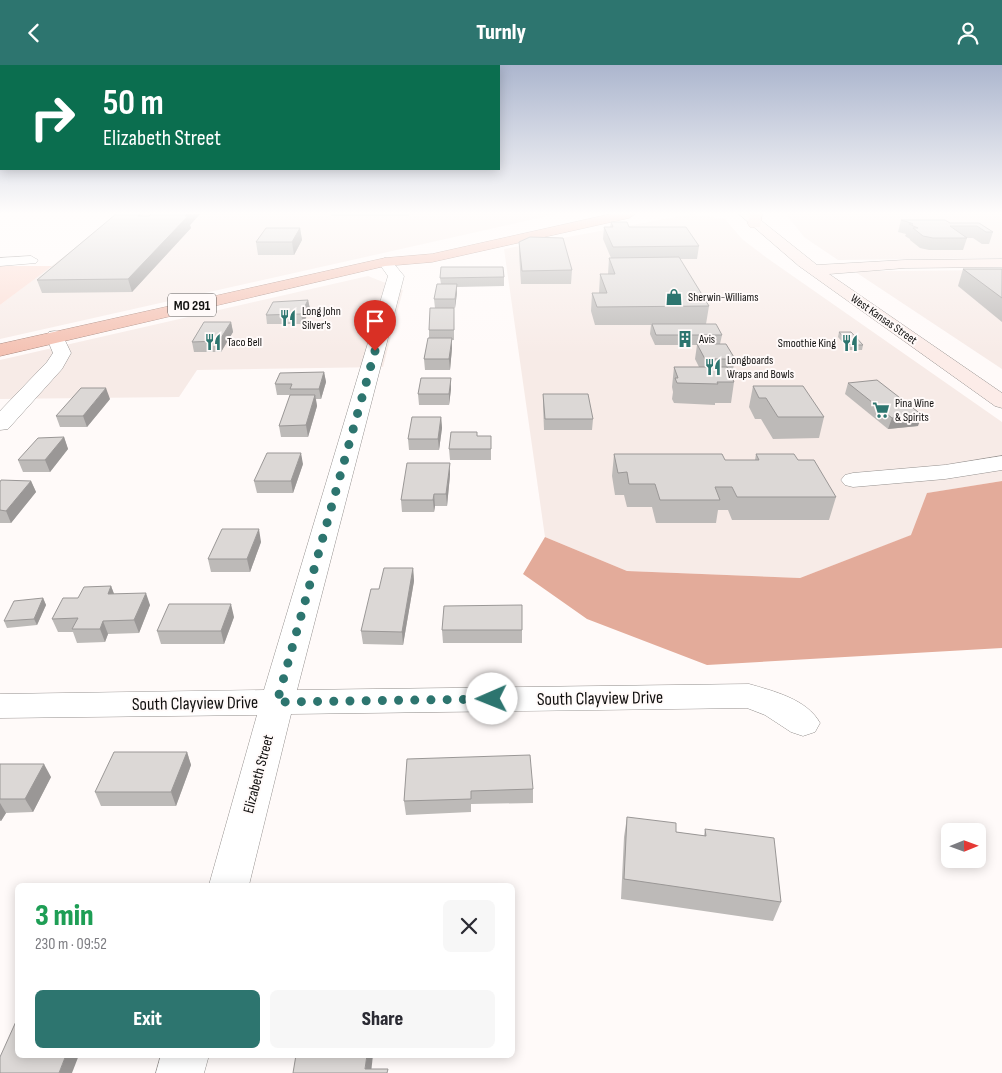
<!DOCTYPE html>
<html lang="en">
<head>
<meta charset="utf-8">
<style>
  :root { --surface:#fff; --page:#f7f7f7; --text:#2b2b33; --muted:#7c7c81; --accent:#2d756f }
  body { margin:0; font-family:"Sofia Sans Condensed",sans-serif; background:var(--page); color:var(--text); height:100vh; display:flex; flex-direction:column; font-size:19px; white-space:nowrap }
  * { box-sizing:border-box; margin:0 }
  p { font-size:16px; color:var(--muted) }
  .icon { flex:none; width:28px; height:28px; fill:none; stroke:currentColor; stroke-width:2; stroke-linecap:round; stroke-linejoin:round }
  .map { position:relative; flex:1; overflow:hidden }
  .details { position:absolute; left:15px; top:818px; width:500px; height:175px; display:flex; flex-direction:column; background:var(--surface); border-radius:8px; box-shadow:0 2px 12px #0003 }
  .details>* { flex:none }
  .banner { position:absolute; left:0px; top:0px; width:500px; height:105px; box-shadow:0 2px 12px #0003; background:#0b6e4f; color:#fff; overflow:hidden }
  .needle { width:32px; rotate:89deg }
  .buttons { position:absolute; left:941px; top:758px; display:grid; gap:10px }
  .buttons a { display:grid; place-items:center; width:45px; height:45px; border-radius:8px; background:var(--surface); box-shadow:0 2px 12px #0003; font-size:25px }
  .pin { position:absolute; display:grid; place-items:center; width:42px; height:42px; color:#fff; margin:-51px -21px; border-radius:50% 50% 50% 0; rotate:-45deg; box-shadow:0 0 5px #0007 }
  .pin .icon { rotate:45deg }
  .me { position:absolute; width:55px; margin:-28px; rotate:269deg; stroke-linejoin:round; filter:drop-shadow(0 0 4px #0008) }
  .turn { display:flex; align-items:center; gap:18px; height:105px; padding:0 20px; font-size:22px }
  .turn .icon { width:65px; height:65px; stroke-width:2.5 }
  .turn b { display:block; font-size:35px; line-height:42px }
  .round { display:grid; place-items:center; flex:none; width:52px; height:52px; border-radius:8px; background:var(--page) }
  .overview { display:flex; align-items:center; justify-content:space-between; height:85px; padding:0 20px }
  h1 { font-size:30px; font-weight:800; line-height:38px; color:#1e9e55 }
  .cta { display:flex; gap:10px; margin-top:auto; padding:10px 20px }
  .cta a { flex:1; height:58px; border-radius:8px; background:var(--accent); color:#fff; font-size:20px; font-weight:800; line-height:58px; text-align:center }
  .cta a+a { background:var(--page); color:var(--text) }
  header { display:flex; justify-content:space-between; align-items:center; height:65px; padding:0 20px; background:var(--accent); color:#fff; font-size:22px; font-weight:800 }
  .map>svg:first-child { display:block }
  .built { fill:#f7ebe7 }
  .green { fill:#fcdcd3 }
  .forest { fill:#e3ab9a }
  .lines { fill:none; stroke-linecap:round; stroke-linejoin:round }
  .street-casing { stroke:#969290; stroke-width:1 }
  .secondary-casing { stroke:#969290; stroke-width:1 }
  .primary-casing { stroke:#a58379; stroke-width:1 }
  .highway-casing { stroke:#a58379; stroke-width:1 }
  .street { fill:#fff; fill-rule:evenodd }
  .secondary { fill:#fcece8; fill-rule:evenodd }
  .primary { fill:#f8dad1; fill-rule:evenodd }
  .highway { fill:#f4c1b2; fill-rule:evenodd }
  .wall { fill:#bdbab8 }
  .shaded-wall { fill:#9a9796 }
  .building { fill:#dcd8d6; stroke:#9a9796 }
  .route { stroke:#2d756f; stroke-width:9; stroke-dasharray:0 16.2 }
  .labels { text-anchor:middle; stroke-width:4; stroke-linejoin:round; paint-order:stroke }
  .far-poi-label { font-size:12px; fill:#11100f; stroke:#fffaf9; text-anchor:start }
  .far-street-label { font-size:12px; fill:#11100f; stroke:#fffaf9 }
  .shield { fill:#fffaf9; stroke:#585655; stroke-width:1 }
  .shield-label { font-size:14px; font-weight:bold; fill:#11100f }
  .street-label { font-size:15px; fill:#11100f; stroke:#fffaf9 }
  .near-street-label { font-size:18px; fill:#11100f; stroke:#fffaf9 }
</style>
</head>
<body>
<header><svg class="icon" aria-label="back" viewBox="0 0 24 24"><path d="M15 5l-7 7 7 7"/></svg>Turnly<svg class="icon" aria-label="person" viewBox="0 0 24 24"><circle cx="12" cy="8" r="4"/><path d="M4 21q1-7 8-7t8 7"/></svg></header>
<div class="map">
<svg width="1002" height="1008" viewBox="0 0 1002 1008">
  <rect width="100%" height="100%" fill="#fffaf9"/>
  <g class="built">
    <path d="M120,149H557L0,274V240Z"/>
    <path d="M691,149L725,154L742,174L767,193L1002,357V416L928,428L912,470L800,513L627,506L545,472L504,184Z"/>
    <path d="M786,149H1002V193L838,195L804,172Z"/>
    <path d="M1002,205V304L854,206H891Z"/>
    <path d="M368,211L403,225L383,302L197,305L179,332L0,334V295Z"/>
  </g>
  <path class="green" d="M0,201H52L0,240Z"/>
  <path class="forest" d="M1002,416V583L707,600L587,554L523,509L545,472L627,506L800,513L911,470L927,428Z"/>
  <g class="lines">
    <g class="street-casing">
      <g id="street">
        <path d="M31,191L38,195L36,198L0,201V193Z"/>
        <path d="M385,193L390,194L404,211L297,625L749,619C773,626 807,634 820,658L815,667L803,671L791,667L765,650L747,643L291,649L249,820H209L257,650L0,653V629L264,625L388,211L378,197Z"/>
        <path d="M55,266L61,267L71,288L62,304L8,364L0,365V346L47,297L53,288L46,271L49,267Z"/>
        <path d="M1002,391V405L945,414L853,422L845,420L841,415L845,410L853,408L945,400Z"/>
        <path d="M161,990H209L204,1008H156Z"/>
      </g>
    </g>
    <g class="secondary-casing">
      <path id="secondary" d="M739,149H753L817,200L905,195L1002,194V202L905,203L829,209L1002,328V343L995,341L799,201Z"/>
    </g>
    <g class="primary-casing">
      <path id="primary" d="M750,149H762L760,162H750L748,159Z"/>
    </g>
    <g class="highway-casing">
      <path id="highway" d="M611,149H635L629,153L432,197L385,201L0,291V279L385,193L432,189Z"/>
    </g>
    <use href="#street" class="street"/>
    <use href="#secondary" class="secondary"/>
    <use href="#primary" class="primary"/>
    <use href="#highway" class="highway"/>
  </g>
  <g class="wall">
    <path d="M116,149H141L142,151H149L151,149H200L190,160L191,163L132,227L42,228L37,215Z"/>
    <rect x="331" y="149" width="78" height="2"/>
    <path d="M901,155L950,158H979L993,167L989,179H982L973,173H967L963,185H929L920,183L910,175V174L905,171L906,169L898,167Z"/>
    <path d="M611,157L699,181L697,194H680L709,241L706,259L722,270L720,279L735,294L732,310H731L734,317L731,338H715V340L674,338L672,334L673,327L672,322L674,302H699L695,294L697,280H655L650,269L651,260H595L591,246L592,228H599L600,209H608L609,193H611L603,174L604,162H610Z"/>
    <path d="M300,163L302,175L294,190H258L256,177Z"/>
    <path d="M519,177L572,205L571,219H521L519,189Z"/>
    <path d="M963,204H1002V257L958,221Z"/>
    <path d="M504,212V221L457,222V228L455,243H454V275H452V283L450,305H425L424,294L429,273V265L435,243L434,234L441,219L440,213Z"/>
    <path d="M308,235L310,244L303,259H267L266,250Z"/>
    <path d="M231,257L233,267L221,287H194L192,277Z"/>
    <path d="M839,267L863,280L862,285H849L838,272Z"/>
    <path d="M324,307L326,317L321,334H316L317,341L308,372H281L279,361L291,330H277L275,319Z"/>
    <path d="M848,318L918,361L888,364L845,329Z"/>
    <path d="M753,321L824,352L819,373L773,374L761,354H755L749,342Z"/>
    <path d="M451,324L449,340H419L418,329Z"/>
    <path d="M543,329L593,354L592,365H544L543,340Z"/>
    <path d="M110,334L87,362H60L56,351Z"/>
    <path d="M441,352L442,363L439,385H409L408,374Z"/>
    <path d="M477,367V371H491V395H450L449,384Z"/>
    <path d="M64,372L68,384L50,407H23L18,395Z"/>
    <path d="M614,389L725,395H755L756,389L798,395L836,432L829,455H732L728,445H718L716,458H656L652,442H627L624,430H615L612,411Z"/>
    <path d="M303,399L293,428H257L254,416Z"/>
    <path d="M450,410L447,441H435L434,447H402L401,435Z"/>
    <path d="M31,416L36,427L11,458H0V417Z"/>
    <path d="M261,477L250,507H211L208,494Z"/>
    <path d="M413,503L414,516L403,580L363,579L361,566L379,524Z"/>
    <path d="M111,521L114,529L150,540L139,568L108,569L105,577L77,578L73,567H58L52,554L78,533Z"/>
    <path d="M43,533L46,540L37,560L7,563L4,556Z"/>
    <path d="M234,552L224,579H161L157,566Z"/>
    <path d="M442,565H522V578H443Z"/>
    <path d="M187,687L191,700L176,741H101L95,727Z"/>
    <path d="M407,694L533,724V738L471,739V747L406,750L404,736Z"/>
    <path d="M0,699L51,712L33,747L6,748L1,756H0Z"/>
    <path d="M627,752L676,767L704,771L705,764L781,837L773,856L621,834L624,772Z"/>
  </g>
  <g class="shaded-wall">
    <path d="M187,149H200L190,160L191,163L132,227L128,214Z"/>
    <path d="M300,163L302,175L294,190L292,177Z"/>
    <path d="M457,219V228L455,243V234Z"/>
    <path d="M308,235L310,244L303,259L301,249Z"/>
    <path d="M231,257L233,267L221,287L219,276Z"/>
    <path d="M452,273V283L450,305L449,294Z"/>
    <path d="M324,307L326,317L321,334L319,324Z"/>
    <path d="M451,313V324L449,340V329Z"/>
    <path d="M106,323L110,334L87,362L83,351Z"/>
    <path d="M315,330L317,341L308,372L306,360Z"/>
    <path d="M922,350L918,361L888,364L892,353Z"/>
    <path d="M441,352L442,363L439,385L438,374Z"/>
    <path d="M64,372L68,384L50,407L45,395Z"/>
    <path d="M301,388L303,399L293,428L291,416Z"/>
    <path d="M450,398V410L447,441L446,429Z"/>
    <path d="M31,416L36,427L11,458L6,446Z"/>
    <path d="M434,429L435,441L434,447L433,435Z"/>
    <path d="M259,464L261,477L250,507L247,494Z"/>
    <path d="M413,503L414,516L403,580L402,567Z"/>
    <path d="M111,521L116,534L108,529Z"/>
    <path d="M146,528L150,540L139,568L134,555Z"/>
    <path d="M43,533L46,540L37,560L34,554Z"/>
    <path d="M231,539L234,552L224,579L221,566Z"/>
    <path d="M103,556L108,569L105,577L100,564Z"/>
    <path d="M187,687L191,700L176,741L171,727Z"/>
    <path d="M44,699L51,712L33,747L25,734Z"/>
    <path d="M0,738L6,748L1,756L0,754Z"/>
    <path d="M66,990H79L72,1008H59Z"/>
    <path d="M367,990H373L371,1008L365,1004Z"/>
  </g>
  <g class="building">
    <path d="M116,149H140L138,151H149L151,149H187L185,151H188L128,214L37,215Z"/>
    <path d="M901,155H945L950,158H979L993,167H986L977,161H950L967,173H933L923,171L913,163H918L909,159H913L911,158Z"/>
    <path d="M611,157H627L629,162H686L699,181L613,182L604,162H613Z"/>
    <path d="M266,163H300L292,177H256Z"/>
    <path d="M530,172L563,173L572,205L522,206L519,177Z"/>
    <path d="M679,192L709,241L597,242L592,228H607L600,209H615L609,193Z"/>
    <path d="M441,202H503L504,212L440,213Z"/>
    <path d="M963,204H1002V233Z"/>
    <path d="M437,219H457L455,234H434Z"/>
    <path d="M308,235L301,249L266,250L273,237Z"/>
    <path d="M430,243H454V265H429Z"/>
    <path d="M204,257H231L219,276L192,277Z"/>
    <path d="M652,259H716L722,270H656Z"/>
    <path d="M839,267H851L863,280H850Z"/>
    <path d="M428,273H452L449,294H424Z"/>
    <path d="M697,279H726L735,294H705Z"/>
    <path d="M674,302H727L734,317H717L718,319L677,318L675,313H678Z"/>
    <path d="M324,307L319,324H290L292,319H275L280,308Z"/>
    <path d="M421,313H451L449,329H418Z"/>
    <path d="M877,315L922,350L892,353L848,318Z"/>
    <path d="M753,321H803L824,352H778L766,333H759Z"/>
    <path d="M81,323H106L83,351H56Z"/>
    <path d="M543,329H588L593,354H545Z"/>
    <path d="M290,330H315L306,360L279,361Z"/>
    <path d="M412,352H441L438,374H408Z"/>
    <path d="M451,367H477V371H491V384H449Z"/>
    <path d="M64,372L45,395H18L38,373Z"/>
    <path d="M267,388H301L291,416H254Z"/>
    <path d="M614,389H722L725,395H759L756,389H794L798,395H814L836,432H737L732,422H715L720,435H660L655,419H629L627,407L618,408Z"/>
    <path d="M407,398H450L446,429H434L433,435H401Z"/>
    <path d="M1,415L31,416L6,446L0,445V417Z"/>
    <path d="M222,464H259L247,494H208Z"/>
    <path d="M384,503H413L402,567L361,566L371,524H379Z"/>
    <path d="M111,521L108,529L146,528L134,555L103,556L100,564H72L78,553L52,554L63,533H78L84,522Z"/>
    <path d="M43,533L34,554L4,556L14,536Z"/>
    <path d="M169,539H231L221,566H157Z"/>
    <path d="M522,540V565H442L444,541Z"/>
    <path d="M114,687H187L171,727H95Z"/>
    <path d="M530,690L533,724L471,726V734L404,736L407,694Z"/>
    <path d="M0,699H44L25,734H0Z"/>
    <path d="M627,752L676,758V767L706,771L705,764L774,773L781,837L624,814Z"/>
    <path d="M18,952V990H66L59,1008H0V992Z"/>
    <path d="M296,990H367L365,1004H388L387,1008H293Z"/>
  </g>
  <linearGradient id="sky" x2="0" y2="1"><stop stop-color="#acb6ce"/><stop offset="0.51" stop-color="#fffdfc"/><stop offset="1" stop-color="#fffdfc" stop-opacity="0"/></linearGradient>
  <rect width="1002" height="290" fill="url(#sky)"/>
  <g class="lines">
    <path class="route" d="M375,286L277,637L492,634"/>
  </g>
  <defs>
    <g id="shop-bare" transform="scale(1.35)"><path d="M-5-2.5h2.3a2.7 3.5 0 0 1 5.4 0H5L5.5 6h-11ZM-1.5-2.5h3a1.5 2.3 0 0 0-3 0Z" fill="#2d756f" stroke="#fffaf9" stroke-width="2.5" paint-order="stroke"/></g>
    <g id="restaurant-bare" transform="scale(1.35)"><path d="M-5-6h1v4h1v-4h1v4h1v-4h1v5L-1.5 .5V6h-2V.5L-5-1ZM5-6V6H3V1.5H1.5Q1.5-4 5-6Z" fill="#2d756f" stroke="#fffaf9" stroke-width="2.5" paint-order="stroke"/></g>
    <g id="building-bare" transform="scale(1.35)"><path d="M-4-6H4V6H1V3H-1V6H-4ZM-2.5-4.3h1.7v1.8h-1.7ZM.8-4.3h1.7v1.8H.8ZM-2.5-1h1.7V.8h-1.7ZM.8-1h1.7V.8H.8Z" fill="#2d756f" stroke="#fffaf9" stroke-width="2.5" paint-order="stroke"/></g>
    <g id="supermarket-bare" transform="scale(1.35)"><path d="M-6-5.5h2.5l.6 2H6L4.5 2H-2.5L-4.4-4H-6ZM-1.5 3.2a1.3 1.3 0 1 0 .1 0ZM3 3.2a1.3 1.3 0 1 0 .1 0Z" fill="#2d756f" stroke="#fffaf9" stroke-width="2.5" paint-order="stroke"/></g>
  </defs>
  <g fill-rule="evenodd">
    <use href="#shop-bare" x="674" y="232"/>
    <use href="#restaurant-bare" x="288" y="253"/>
    <use href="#building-bare" x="685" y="274"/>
    <use href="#restaurant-bare" x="213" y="277"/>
    <use href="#restaurant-bare" x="850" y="278"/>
    <use href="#restaurant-bare" x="713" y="302"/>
    <use href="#supermarket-bare" x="881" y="345"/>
  </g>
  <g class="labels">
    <g class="far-poi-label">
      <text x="688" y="236">Sherwin-Williams</text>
      <text x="302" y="250">Long John<tspan x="302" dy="14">Silver's</tspan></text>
      <text x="699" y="278">Avis</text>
      <text x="227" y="281">Taco Bell</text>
      <text x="836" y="282" text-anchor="end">Smoothie King</text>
      <text x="727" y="299">Longboards<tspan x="727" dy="14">Wraps and Bowls</tspan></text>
      <text x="895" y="342">Pina Wine<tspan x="895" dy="14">&amp; Spirits</tspan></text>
    </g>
    <g class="far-street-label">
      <text transform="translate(884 254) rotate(35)" y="4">West Kansas Street</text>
    </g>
    <rect class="shield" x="168" y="228.5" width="48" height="23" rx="4"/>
    <g class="shield-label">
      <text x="192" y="245">MO 291</text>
    </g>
    <g class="street-label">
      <text transform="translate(258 709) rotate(-75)" y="5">Elizabeth Street</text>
    </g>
    <g class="near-street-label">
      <text transform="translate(600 633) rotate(-1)" y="6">South Clayview Drive</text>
      <text transform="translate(195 638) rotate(-1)" y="6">South Clayview Drive</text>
    </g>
  </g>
</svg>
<div class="buttons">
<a><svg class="needle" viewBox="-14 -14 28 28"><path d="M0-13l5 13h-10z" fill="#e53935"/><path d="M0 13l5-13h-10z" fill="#7c7c81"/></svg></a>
</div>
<div class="pin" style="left:375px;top:286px;background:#d93025"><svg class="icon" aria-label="arrive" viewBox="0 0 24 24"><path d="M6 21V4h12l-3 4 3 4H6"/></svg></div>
<svg class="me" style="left:492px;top:634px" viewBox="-20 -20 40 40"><circle r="19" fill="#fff"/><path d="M0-13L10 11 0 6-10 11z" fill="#2d756f"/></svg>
<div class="banner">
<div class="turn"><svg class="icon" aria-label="right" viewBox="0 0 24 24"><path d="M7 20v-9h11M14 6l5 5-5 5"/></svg><div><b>50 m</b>Elizabeth Street</div></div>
</div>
<section class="details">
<div class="overview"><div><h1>3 min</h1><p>230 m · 09:52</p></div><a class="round"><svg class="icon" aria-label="close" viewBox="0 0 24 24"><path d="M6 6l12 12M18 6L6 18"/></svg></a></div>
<div class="cta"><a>Exit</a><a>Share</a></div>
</section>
</div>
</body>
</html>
